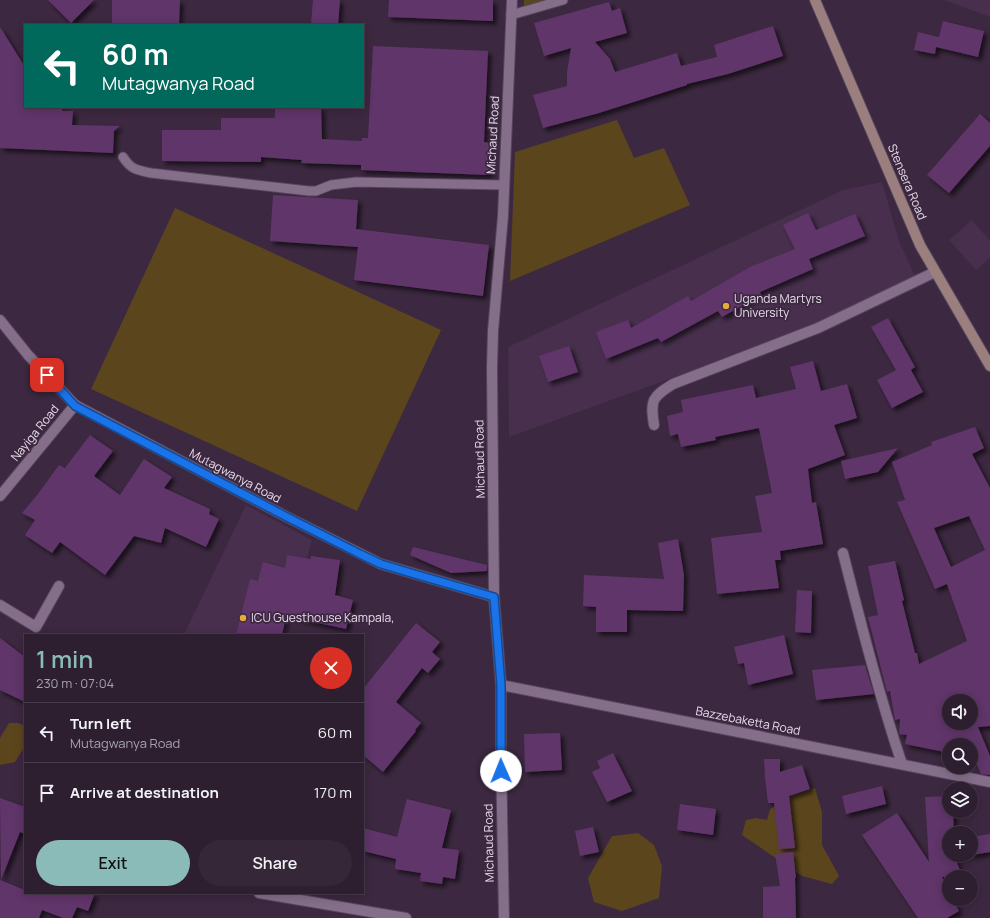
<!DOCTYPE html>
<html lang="en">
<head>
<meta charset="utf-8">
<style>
  :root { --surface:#2d1e30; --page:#352738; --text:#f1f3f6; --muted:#a7a2ab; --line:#483c4c; --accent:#8bbbb9 }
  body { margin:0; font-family:Manrope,sans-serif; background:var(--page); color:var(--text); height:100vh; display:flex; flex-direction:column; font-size:15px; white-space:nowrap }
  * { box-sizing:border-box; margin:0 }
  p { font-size:13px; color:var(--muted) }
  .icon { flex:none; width:22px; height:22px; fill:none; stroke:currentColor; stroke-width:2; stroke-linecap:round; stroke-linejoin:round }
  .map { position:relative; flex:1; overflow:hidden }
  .side { position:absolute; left:24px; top:634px; width:340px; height:260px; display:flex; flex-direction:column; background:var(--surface); border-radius:0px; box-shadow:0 2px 10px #0003,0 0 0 1px var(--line) }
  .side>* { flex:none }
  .banner { position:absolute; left:24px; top:24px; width:340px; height:84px; border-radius:0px; box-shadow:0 2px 10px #0003,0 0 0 1px var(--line); background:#00695c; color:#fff; overflow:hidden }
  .buttons { position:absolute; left:942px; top:694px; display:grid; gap:8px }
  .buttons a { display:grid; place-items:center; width:36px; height:36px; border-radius:50%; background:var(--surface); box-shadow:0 2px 10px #0003,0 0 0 1px var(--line); font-size:20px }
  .pin { position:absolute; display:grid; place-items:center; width:34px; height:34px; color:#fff; margin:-17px; border-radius:8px; box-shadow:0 2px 6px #0006 }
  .me { position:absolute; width:44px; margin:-22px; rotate:359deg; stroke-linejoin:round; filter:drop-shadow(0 0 3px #0008) }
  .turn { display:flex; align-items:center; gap:14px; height:84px; padding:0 12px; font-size:18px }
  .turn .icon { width:52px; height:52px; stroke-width:2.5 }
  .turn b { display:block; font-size:28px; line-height:34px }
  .round { display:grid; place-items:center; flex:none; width:42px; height:42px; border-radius:21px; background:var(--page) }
  .summary { display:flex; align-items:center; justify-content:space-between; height:68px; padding:0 12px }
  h1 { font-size:24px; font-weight:600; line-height:30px; color:var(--accent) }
  .button { display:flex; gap:8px; margin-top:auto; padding:8px 12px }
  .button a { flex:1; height:46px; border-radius:24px; background:var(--accent); color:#111; font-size:16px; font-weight:600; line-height:46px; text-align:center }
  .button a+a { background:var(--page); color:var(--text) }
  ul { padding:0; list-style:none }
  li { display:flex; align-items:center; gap:12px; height:60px; padding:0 12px; border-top:1px solid var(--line) }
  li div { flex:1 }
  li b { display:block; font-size:15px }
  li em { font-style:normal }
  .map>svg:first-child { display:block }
  .built { fill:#472f4d }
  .green { fill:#5b451d }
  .building { fill:#61346b; fill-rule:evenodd; filter:url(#shadow) }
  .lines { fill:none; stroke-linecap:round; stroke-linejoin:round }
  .lane-casing { stroke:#55455a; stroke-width:11 }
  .street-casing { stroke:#55455a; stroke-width:12 }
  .secondary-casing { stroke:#55455a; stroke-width:12 }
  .lane { stroke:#856e8a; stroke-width:9 }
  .street { stroke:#856e8a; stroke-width:10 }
  .secondary { stroke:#9b7f7f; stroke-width:10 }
  .route-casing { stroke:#114b97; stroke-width:10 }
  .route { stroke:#1a73e8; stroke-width:7 }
  .poi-dot { fill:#e7ac37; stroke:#3c2840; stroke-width:1.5 }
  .labels { text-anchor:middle; stroke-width:3.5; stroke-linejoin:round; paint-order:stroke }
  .street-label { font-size:12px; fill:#e7dbea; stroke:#3c2840 }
  .poi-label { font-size:12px; fill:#e7dbea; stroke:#3c2840; text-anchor:start }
</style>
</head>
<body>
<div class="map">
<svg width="990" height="918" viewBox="0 0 990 918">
  <defs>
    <filter id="shadow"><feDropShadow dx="3.5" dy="3.5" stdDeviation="2" flood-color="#0009"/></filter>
  </defs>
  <rect width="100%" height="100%" fill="#3c2840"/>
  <g class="built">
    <path d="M944,0H990V17Z"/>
    <path d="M882,182L899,241L915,276L827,322L509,437L508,347L843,190Z"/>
    <path d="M972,220L990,241V258L976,270L949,240Z"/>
    <path d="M246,505L312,540L285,635H184Z"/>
  </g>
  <g class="green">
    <path d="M524,0H547L524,6Z"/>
    <path d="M617,120L634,158L664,148L690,205L510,281L515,152Z"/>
    <path d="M175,208L441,330L357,511L91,389Z"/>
    <path d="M9,723H18L25,726V746L15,762L0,765V738Z"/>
    <path d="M815,788L822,812V845L839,876L832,884L802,876L742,835L746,820L756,818L767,820L770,809L793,795Z"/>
    <path d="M638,833L654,845L662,866L659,898L622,911L594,902L588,878L612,836Z"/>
  </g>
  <g class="building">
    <path d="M48,0H94L71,23Z"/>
    <path d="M112,0H180L179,25H112Z"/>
    <path d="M313,0H340L338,25H311Z"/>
    <path d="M389,0H493V21L388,17Z"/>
    <path d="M609,2L612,11L620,8L627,33L595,42L610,59L615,72L677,53L681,66L717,57L714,45L773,26L783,56L728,74L687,84V85L599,113L543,128L533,95L567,86V72L571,48L544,56L534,23Z"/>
    <path d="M943,21L984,31L978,57L936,47L935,54L914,50L918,32L939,37Z"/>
    <path d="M0,27L25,67V107H63L62,111H73L72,125L120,126L114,131L113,153L0,148Z"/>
    <path d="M373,46L488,51L484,142L490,143L489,175L361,170V165L301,163L302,160L261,157V162L162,161V130H221V118H275V107H321L322,139L362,141V138H368Z"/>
    <path d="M980,114L990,123V146L949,193L927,175Z"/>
    <path d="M273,195L358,200L356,229L489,245L483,296L354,280L358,247L270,241Z"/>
    <path d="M808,213L816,230L855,214L865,236L809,259L813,269L760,292L761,295L722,317L718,311L661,342L658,338L606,359L596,332L628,320L631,328L688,296L691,301L750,267L795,249L783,225Z"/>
    <path d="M888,318L915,367L911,370L923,392L892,408L877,380L896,370L871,327Z"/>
    <path d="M569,346L578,372L548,382L539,356Z"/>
    <path d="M813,361L821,391L847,384L857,418L834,425L845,455L808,469L812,503L816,502L823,544L780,551L781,560H775L779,588L717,594L711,538L762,532L755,496L772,493L759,428L715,437L716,440L681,447L678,434L670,436L667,416L683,412L681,400L753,385L756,398L796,389L790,367Z"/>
    <path d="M975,427L984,448L972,454L990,488V726L978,727L990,756V775L981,774L974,758H971V745H949V753L905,744L907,735L899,734L900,719L895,720L890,691L887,692L868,617L878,615L868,566L895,561L904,600L902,601L915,653H917L919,664L967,641L947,584L935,589L897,502L905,500L892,462L932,445L931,442ZM969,516L985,550L951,567L934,528ZM949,701H971V723H949Z"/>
    <path d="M90,435L113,451L94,476L120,495L144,459L172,477L164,488L210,509L209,514L219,519L206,547L165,528L161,543L134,536L105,575L60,542L52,553L25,535L35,520L22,513L38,494L59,465L65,468Z"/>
    <path d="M898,448L878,472L845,479L841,461Z"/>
    <path d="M678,539L684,575L683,611L627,610V632H596V607L583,606L584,575L664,579L658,543Z"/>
    <path d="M413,547L487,565V571L451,573L410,555Z"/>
    <path d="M287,555L311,559V556L340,560L335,595L353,600L346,629L286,616L282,635H236L250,579L258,581L263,562L285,568Z"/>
    <path d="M797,590L812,591L811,633L795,632Z"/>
    <path d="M416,623L440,642L432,652L440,659L428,673L422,668L396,702L421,723L415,730L416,731L383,772L363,755V689Z"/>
    <path d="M784,635L793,674L748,685L744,663L738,664L734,647Z"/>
    <path d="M0,638L25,657V702L0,690Z"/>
    <path d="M865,665L874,694L816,700L812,670Z"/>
    <path d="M560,733L562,770L525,772L524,734Z"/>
    <path d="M613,753L632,791L607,802L592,772L600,768L597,761Z"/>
    <path d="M764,759H780V772L802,765L810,789L789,796L795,848L779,849L774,803H768L765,778Z"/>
    <path d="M882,786L886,804L846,814L842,796Z"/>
    <path d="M949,796V811H953L954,833H949V855H971V837L990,834V852L955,858L963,877H942L949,891V899H953L959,911L947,918H918L862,835L897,813L929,862L925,797Z"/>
    <path d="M0,798L25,807V834L20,832L1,880Z"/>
    <path d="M407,799L451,810L442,848L459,850L455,879L443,877L442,884L420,881L421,873L395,869L396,859L363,851V828L397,837Z"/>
    <path d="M680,804L716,809L713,835L677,830Z"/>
    <path d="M593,827L599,852L580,856L575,831Z"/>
    <path d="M793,852L796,878H795L796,918H763V887L780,886L775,854Z"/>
    <path d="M0,880L25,890V893H95L88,911L77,907L72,918H63L42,910L39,918H0Z"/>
  </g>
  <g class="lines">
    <g class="lane-casing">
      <g id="lane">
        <path d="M511,15L563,0"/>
        <path d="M123,157C131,170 138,170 151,173L309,191H316L331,185L356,182L504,185"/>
      </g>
    </g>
    <g class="street-casing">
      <g id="street">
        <path d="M0,320L28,355L75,405L287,517L381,564L494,597"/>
        <path d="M654,425C650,400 652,397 673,384L818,328L935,272"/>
        <path d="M0,496L75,405"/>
        <path d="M843,553C861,624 879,695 902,764"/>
        <path d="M0,605L36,627L59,586"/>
        <path d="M501,685L990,782"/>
        <path d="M259,893L406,918"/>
        <path d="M504,918L501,756V685L494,597L492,367L493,331L503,216L512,0"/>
      </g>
    </g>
    <g class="secondary-casing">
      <path id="secondary" d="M815,0L920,245L990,366"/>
    </g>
    <use href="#lane" class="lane"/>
    <use href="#street" class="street"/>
    <use href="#secondary" class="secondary"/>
  </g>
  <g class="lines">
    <g class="route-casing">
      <path id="route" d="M47,375L75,406L287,517L360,554L381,564L411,573L494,597L501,685V771"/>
    </g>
    <use href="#route" class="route"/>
  </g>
  <g class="poi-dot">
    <circle cx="726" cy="306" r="4"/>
    <circle cx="243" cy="618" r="4"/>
  </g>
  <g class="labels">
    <g class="street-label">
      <text transform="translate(493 135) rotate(-87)" y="4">Michaud Road</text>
      <text transform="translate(907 182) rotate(67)" y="4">Stensera Road</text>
      <text transform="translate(35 433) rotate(-51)" y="4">Nayiga Road</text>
      <text transform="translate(480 459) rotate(-91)" y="4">Michaud Road</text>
      <text transform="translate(235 476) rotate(28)" y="4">Mutagwanya Road</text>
      <text transform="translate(748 721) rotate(11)" y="4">Bazzebaketta Road</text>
      <text transform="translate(489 843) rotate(-91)" y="4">Michaud Road</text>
    </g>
    <g class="poi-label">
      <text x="734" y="303">Uganda Martyrs<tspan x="734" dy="14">University</tspan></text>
      <text x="251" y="622">ICU Guesthouse Kampala,</text>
    </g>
  </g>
</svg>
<div class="buttons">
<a><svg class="icon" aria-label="sound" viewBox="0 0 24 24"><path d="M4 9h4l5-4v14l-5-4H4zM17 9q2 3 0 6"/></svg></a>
<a><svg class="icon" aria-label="search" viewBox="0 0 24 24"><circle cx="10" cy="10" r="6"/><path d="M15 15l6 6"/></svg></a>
<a><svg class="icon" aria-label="layers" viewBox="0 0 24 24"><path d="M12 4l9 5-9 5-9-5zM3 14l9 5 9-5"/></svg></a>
<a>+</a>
<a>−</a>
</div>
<div class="pin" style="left:47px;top:375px;background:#d93025"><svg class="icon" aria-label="arrive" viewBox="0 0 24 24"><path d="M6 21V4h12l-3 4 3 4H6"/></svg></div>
<svg class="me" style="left:501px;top:771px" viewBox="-20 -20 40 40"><circle r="19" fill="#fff"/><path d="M0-13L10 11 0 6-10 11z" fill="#1a73e8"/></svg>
<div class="banner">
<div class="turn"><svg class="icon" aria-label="left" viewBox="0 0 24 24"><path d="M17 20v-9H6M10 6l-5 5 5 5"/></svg><div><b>60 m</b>Mutagwanya Road</div></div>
</div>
<section class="side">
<div class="summary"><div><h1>1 min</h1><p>230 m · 07:04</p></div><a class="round" style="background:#d93025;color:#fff"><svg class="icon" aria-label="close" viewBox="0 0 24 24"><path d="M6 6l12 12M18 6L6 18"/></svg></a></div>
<ul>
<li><svg class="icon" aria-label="left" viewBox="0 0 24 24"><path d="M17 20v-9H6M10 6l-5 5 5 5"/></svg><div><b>Turn left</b><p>Mutagwanya Road</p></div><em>60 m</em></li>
<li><svg class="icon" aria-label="arrive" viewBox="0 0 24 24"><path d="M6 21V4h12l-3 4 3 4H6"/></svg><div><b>Arrive at destination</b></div><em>170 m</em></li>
</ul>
<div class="button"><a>Exit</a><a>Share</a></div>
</section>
</div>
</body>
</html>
